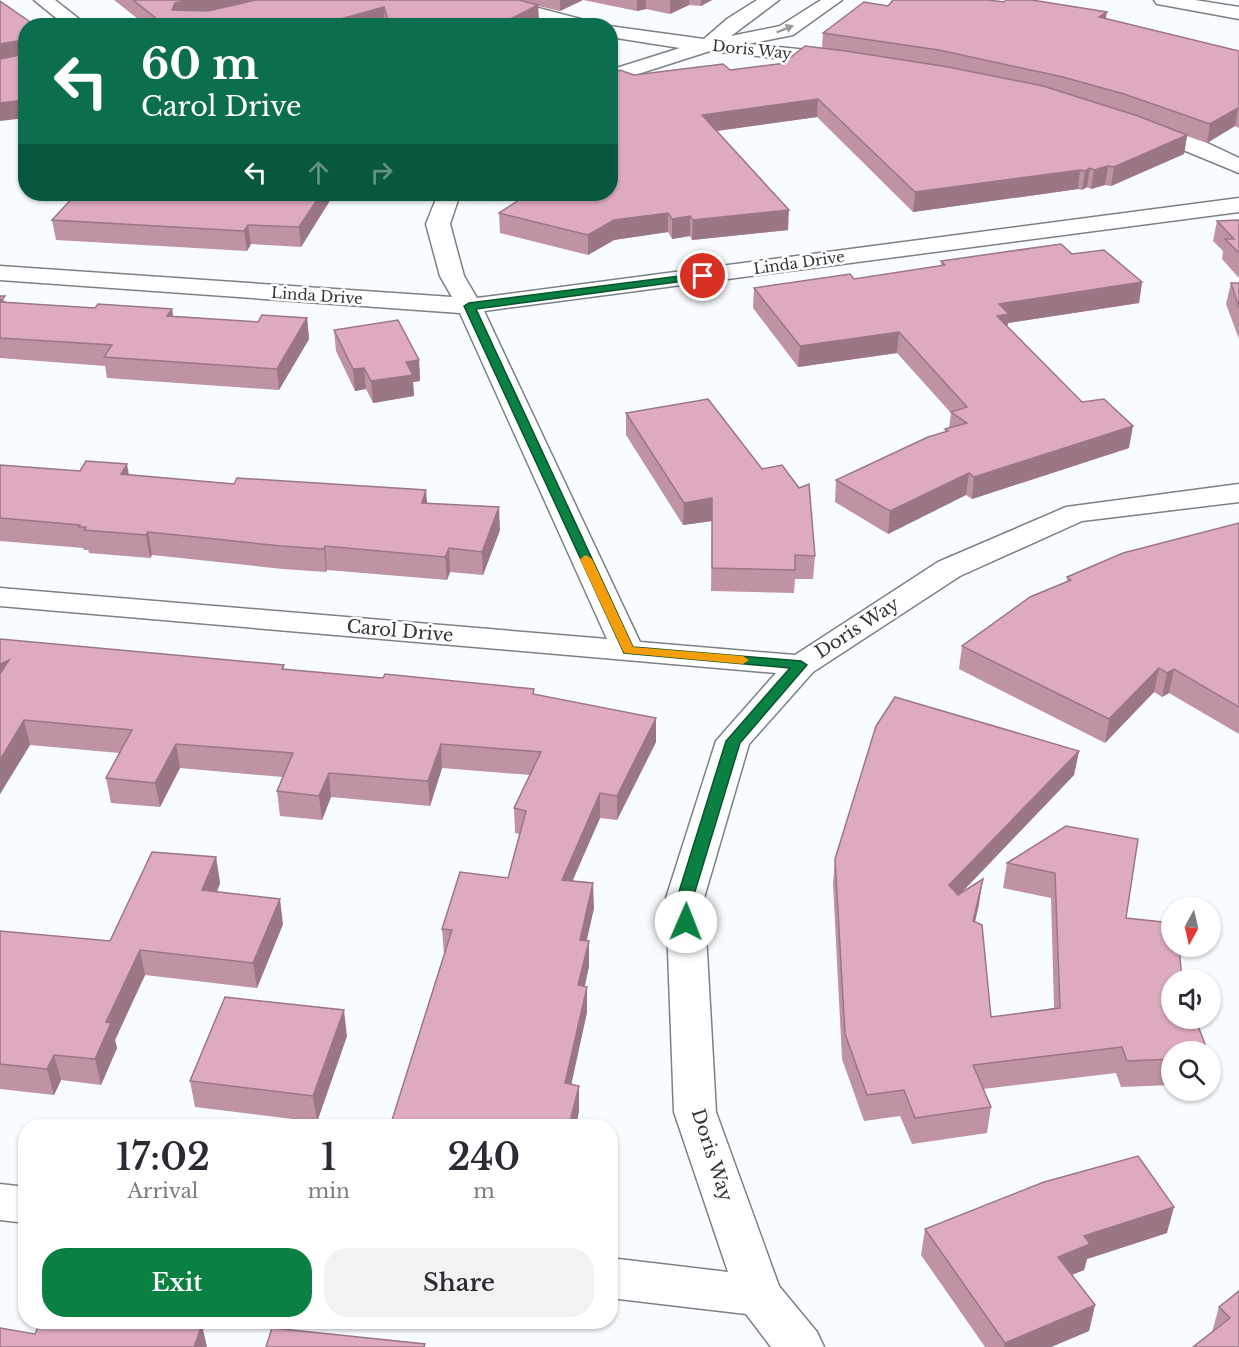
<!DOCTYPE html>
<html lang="en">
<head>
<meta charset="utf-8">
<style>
  :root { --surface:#fff; --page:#f2f2f3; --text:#2b2b33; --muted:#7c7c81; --accent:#0b8043 }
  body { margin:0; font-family:"Libre Baskerville",serif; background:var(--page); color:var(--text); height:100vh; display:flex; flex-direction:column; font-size:22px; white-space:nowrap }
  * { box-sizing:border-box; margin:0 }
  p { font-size:20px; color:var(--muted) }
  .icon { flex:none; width:33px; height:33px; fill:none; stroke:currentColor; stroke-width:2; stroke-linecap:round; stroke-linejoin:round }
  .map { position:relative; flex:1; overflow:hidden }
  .panel { position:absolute; left:18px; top:1119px; width:600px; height:210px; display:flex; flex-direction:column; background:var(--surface); border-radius:24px; box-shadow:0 2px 4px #0004 }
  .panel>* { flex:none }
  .banner { position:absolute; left:18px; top:18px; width:600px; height:183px; border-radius:24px; box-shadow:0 2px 4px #0004; background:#0b6e4f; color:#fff; overflow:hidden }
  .needle { width:39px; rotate:188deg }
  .fabs { position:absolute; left:1161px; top:897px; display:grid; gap:12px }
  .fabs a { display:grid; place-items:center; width:60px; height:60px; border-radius:50%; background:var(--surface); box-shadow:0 2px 4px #0004; font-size:30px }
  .pin { position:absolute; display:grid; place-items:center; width:51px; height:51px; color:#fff; margin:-26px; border:3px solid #fff; border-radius:50%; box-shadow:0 2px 6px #0007 }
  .me { position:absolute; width:66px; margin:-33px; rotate:1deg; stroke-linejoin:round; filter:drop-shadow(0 0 4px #0008) }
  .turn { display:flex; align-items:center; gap:21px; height:126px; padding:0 24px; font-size:27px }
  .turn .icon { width:78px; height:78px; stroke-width:2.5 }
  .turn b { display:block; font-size:42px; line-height:51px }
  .lanes { display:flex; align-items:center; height:57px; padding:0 24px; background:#0003; justify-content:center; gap:30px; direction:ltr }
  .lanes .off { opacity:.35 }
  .eta { display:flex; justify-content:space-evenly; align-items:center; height:102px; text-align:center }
  .eta b { font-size:36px; font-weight:600; line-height:42px }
  .action { display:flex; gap:12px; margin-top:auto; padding:12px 24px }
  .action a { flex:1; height:69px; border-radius:24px; background:var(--accent); color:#fff; font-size:24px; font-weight:600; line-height:69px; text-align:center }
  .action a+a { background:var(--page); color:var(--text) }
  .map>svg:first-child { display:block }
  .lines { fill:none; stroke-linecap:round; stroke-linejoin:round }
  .minor-casing { stroke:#7c8187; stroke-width:3 }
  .trunk-casing { stroke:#7c8187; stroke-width:3 }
  .minor { fill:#fff; fill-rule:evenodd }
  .trunk { fill:#fff; fill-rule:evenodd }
  .wall { fill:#bf92a4 }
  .shaded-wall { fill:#9b7786 }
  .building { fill:#deaabf; stroke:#9b7786; stroke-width:1.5 }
  .oneway { fill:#989a9a }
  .route { fill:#0b8043; stroke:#07532c; stroke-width:1.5 }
  .slow { fill:#f59e0b }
  .labels { text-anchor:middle; stroke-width:5; stroke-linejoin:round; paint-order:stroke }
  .far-street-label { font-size:15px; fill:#323436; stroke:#fff }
  .street-label { font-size:18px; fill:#323436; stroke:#fff }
</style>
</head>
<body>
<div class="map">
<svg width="1239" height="1347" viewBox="0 0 1239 1347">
  <rect width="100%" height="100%" fill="#f9fcfe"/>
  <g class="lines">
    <g class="minor-casing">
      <g id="minor">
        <path d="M34,0H55L88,26H66Z"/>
        <path d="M481,0H508L592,22L594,26H560L484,4Z"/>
        <path d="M757,0H779L731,36L780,26L821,0H842L793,35L748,44L839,53L846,55L849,59L846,63L839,65L710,51L610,83V70L680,48L610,37L609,26L704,39L727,19Z"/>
        <path d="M1144,121L1203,141L1239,158V173L1137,131L1134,127L1137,123Z"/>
        <path d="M438,194H460L450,224L464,276L477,298L1239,198V212L484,311L640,642L795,655L938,562L1066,507L1239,484V502L1082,521L960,576L813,672L749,744L704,898L716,1112L779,1286L817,1332L824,1347H771L746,1314L610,1298V1258L728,1272L674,1112L666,898L716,741L776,673L0,606V588L607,639L460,313L0,280V266L452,297L440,276L426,224Z"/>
        <path d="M0,1184L26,1187V1223L0,1220Z"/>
      </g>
    </g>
    <g class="trunk-casing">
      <path id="trunk" d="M1154,0H1195L1239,7V19L1163,5L1157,4Z"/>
    </g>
    <use href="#minor" class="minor"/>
    <use href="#trunk" class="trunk"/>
  </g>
  <g class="wall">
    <path d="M114,0H712L701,6L689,5L670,14L646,9L637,11L583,0L560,11L538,6L539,22L532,26H385V24L379,26H147Z"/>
    <path d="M888,6L1106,18L1239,51V128L1235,126L1207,143L1187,136L1184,154L1111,186L1105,185L1091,189L1087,187L1082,190L1078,189L913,212L817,117L717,131L788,230L692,240L690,236L672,239L668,232L614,240L588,255L500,233L499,213L610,194L634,75L730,70L786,63L822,48L823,33Z"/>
    <path d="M334,194L301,247L251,244L247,251L56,240L52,220Z"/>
    <path d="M1239,220V278L1222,259L1223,251L1213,241L1217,221Z"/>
    <path d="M1072,254L1142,282L1139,303L1008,323L1007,326L1082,402L1129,448L972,499L966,495L888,534L835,502L836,480L945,432V429L949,428L951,413L897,353L798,367L753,308L754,288L854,279L941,266V261Z"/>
    <path d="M1231,283H1239V339L1226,304Z"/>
    <path d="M0,296L6,302L95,308L172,309L173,316L258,322L307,318L309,339L279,390L107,378L105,366L0,358Z"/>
    <path d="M334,330L419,360L420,381L413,382L414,396L373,403L366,389L355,391L336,351Z"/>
    <path d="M626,413L815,556L813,579H795L794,593L711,591L712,521L683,525L626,435Z"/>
    <path d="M0,465L129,475L427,504L500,530L483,575L450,572L447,580L327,570L326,572L283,569L152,555L150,558L89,553L88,550H84L83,548L0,541Z"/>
    <path d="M1239,523V734L1169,693L1162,697L1154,692L1105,743L959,669L962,646L1067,581V577Z"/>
    <path d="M0,639L284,665V670L383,678L534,689V694L656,718V742L617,820L600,818L572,881L594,908L586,941H589V966L585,986L587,1012L571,1084L579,1086V1111L576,1126H392V1120L444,954L442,929L508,878L520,834L515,833L514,808L530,775L442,768L430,806L331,797L322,820L280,816L277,791L283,777L180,768L160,807L111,803L106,778L119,753L30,745L0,794Z"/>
    <path d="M1079,751L1074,775L963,891L979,904L975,922L991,1017L1054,1008L1051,898L1003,888L1007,863L1066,826L1126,918L1172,1052V1085L1121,1087L1116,1073L983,1089L991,1107L987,1133L912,1144L900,1116L864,1121L842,1059L833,884L835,859Z"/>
    <path d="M216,857L220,883L217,892L283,924L257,988L145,975L115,1040L117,1048L101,1085L61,1080L54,1095L0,1089V931L110,941Z"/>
    <path d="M347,1036L317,1122L195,1107L190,1081Z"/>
    <path d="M925,1229L1167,1233L1087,1259L1084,1270L1072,1275L1095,1305L1089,1331L1051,1347H985L921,1255Z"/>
    <path d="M1239,1291V1347L1212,1332L1219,1307Z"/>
  </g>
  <g class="shaded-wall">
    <path d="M189,0H261L177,20L172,10L175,3Z"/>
    <path d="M560,0H583L560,11Z"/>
    <path d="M637,0H646V9L637,11Z"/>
    <path d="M670,0H689V5L670,14Z"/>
    <path d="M701,0H712L701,6Z"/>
    <path d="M538,5L539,22L532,26H496Z"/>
    <path d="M384,7L385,24L379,26H316Z"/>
    <path d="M1107,12L1104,29L1099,17Z"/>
    <path d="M24,40L26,58L0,62V44Z"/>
    <path d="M818,99L817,117L701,133L702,115Z"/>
    <path d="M26,100V118L0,121V103Z"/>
    <path d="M1238,108L1235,126L1207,143L1210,124Z"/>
    <path d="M1187,135L1184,154L1111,186L1114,167Z"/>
    <path d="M1108,166L1105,185L1091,189L1094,170Z"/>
    <path d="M1090,168L1087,187L1082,190L1085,171Z"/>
    <path d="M1080,170L1078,189L913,212L915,192Z"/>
    <path d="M321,194H334L301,247L299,227Z"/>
    <path d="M789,210L788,230L692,240L693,220Z"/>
    <path d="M668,213V232L614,240L588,255V235L614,220Z"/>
    <path d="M690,216V236L672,239V219Z"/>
    <path d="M248,225L251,244L247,251L244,231Z"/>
    <path d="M1142,282L1139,303L1008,323L1006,335L994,337L999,304Z"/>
    <path d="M172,309L175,329L167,316Z"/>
    <path d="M307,318L309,339L279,390L277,369Z"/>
    <path d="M899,332L897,353L798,367L800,346Z"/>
    <path d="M419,360L420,381L413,382L414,396L373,403L371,381L406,362Z"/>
    <path d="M364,368L366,389L355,391L353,369Z"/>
    <path d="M1133,426L1129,448L972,499L974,477Z"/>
    <path d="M127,464L131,486L121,474Z"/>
    <path d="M969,473L966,495L888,534L890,511Z"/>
    <path d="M426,490L428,513L422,503Z"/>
    <path d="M712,498V521L683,525L684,503Z"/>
    <path d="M499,507L500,530L483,575L482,552Z"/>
    <path d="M148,532L152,555L150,558L146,535Z"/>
    <path d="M325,546L327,570L326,572L324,549Z"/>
    <path d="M449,548L450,572L447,580L445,557Z"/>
    <path d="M9,660L0,691V664Z"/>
    <path d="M1159,668L1154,692L1105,743L1109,719Z"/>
    <path d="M1174,669L1169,693L1162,697L1167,673Z"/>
    <path d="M656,718V742L617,820V796Z"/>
    <path d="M24,720L30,745L0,794V760Z"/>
    <path d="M176,744L180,768L160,807L155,783Z"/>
    <path d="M441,744L442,768L430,806L428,781Z"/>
    <path d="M1079,751L1074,775L945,910L949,885Z"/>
    <path d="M329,773L331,797L322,820L319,796Z"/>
    <path d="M600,793V818L562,905V880Z"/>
    <path d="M216,857L220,883L207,915L202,890Z"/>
    <path d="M983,879L979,904L969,947L973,921Z"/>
    <path d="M593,883L594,908L581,966L580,940Z"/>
    <path d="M280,899L283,924L257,988L253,963Z"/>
    <path d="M589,941V966L579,1011L578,985Z"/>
    <path d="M140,950L145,975L115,1040L117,1048L101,1085L95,1059L106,1022Z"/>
    <path d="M587,987V1012L566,1109L565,1083Z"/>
    <path d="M344,1010L347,1036L317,1122L313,1096Z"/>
    <path d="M54,1055L61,1080L54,1095L47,1069Z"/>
    <path d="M579,1086V1111L576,1126H569Z"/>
    <path d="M1174,1207L1167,1233L1087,1259L1084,1270L1053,1282L1058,1257L1084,1236Z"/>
    <path d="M1095,1305L1089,1331L1051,1347H1004L1005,1343Z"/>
    <path d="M202,1325L207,1347H194Z"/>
  </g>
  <g class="building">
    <path d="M133,0H189L175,3L172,10L208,11L256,0H519L538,5L496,26H390L384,7L316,26H166Z"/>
    <path d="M893,0H988L1004,2L1006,0H1032L1107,12L1099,17L1239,51V109L1238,108L1210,124L1124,94L1063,77L939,50L823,33L864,2L888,6Z"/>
    <path d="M0,1L36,26H26V100L0,103V59L25,54L24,40L0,44Z"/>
    <path d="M805,46L846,51L948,67L1043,86L1138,116L1187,135L1114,167L1108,166L1094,170L1090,168L1085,171L1080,170L915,192L818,99L702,115L789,210L693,220L690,216L672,219L668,213L614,220L588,235L499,213L528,194H610V77L620,70L634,75L723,64L730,70L786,63V61Z"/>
    <path d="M76,194H321L299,227L248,225L244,231L52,220Z"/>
    <path d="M1239,220V253L1225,239H1234L1217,221Z"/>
    <path d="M1061,244L1072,254L1104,250L1142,282L999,304L1009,314L997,316L1082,402L1104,399L1133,426L974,477L969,473L890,511L836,480L928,437L948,431L945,429L967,423L951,412L967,407L899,332L800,346L754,288L850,274L854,279L945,265L941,261Z"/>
    <path d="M1231,283H1239V308Z"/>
    <path d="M0,296H5L0,302Z"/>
    <path d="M0,302L95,308L98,304L172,309L167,316L258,322L262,315L307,318L277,369L104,357L112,345L0,338Z"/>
    <path d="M398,320L419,360L406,362L413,375L371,381L364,368L353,369L334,330Z"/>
    <path d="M708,399L762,469L782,465L799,488L809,484L815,556L795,555V570L712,568V498L684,503L626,413Z"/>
    <path d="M86,461L127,464L121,474L234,484L237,478L426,490L422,503L499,507L482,552L449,548L445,557L325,546L324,549L281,546L148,532L146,535L84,530L86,527H79L80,525L0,518V465L80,471Z"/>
    <path d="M1239,523V707L1174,669L1167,673L1159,668L1109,719L962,646L1030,597L1071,580L1067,577L1123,553Z"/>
    <path d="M0,639L284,665L282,669L383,678L385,674L534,689L533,694L656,718L617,796L600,793L562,880L593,883L580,940L589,941L578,985L587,987L565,1083L579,1086L569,1126H444L392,1120L452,930L442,929L460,872L508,878L526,811L514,808L541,752L441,744L428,781L329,773L319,796L277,791L293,753L176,744L155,783L106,778L132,730L24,720L0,760V674L9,660L0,664Z"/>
    <path d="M895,697L1079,751L949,885L958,895L983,879L973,921L982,925L991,1017L1060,1008L1055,873L1007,863L1066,826L1138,839L1126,918L1172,923V946H1179L1182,980H1172V1018H1195L1208,1052H1172V1059L1127,1061L1122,1047L973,1065L991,1107L915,1118L904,1090L867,1095L845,1034L835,859L876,726Z"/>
    <path d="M152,852L216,857L202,890L280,899L253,963L140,950L106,1022L111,1023L95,1059L54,1055L47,1069L0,1064V931L110,941Z"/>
    <path d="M225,997L344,1010L313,1096L190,1081Z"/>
    <path d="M1138,1156L1174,1207L1084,1236L1090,1244L1058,1257L1095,1305L1005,1343L925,1229L1044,1182Z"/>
    <path d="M1239,1291V1347H1193L1230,1318L1219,1307Z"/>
    <path d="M40,1322H176L202,1325L194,1347H0V1328L35,1334Z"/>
    <path d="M272,1328L425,1344L424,1347H266Z"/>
  </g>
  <defs><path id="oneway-solid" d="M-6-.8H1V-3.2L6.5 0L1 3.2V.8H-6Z" transform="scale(1.5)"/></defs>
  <use class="oneway" href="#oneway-solid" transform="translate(785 29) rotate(-22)"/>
  <path class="route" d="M703,273L708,276L706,278L476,309L633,647L801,661L807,665L740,743L693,898L694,922L692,926H681L678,922L677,898L726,741L790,668L624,653L464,306L469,303Z"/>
  <path class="slow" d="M586,555L592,559L633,647L743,656L749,660L743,664L624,653L580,559Z"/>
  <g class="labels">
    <g class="far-street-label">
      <text transform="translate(752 50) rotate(6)" y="5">Doris Way</text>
      <text transform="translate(799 263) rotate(-8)" y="5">Linda Drive</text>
      <text transform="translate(317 296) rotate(4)" y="5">Linda Drive</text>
    </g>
    <g class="street-label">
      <text transform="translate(857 628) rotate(-33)" y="6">Doris Way</text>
      <text transform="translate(400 631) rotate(5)" y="6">Carol Drive</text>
      <text transform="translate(712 1155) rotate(72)" y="6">Doris Way</text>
    </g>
  </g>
</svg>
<div class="fabs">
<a><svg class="needle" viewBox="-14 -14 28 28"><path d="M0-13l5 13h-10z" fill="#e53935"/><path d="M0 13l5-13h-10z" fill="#7c7c81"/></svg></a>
<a><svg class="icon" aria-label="sound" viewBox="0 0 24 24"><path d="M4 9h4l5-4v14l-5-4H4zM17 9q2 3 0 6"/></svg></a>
<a><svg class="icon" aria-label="search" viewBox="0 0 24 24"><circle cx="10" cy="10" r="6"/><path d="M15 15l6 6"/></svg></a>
</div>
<div class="pin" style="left:703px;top:276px;background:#d93025"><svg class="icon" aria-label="arrive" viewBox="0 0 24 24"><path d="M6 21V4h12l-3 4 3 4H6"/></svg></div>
<svg class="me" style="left:686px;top:922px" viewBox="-20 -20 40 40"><circle r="19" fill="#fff"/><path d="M0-13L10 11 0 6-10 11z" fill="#0b8043"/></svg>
<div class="banner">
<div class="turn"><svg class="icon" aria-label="left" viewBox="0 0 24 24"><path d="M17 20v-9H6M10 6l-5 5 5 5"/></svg><div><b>60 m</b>Carol Drive</div></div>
<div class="lanes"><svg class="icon" aria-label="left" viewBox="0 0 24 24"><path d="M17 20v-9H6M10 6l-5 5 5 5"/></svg><svg class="icon off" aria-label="ahead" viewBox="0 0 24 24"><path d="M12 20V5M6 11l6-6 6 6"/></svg><svg class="icon off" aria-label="right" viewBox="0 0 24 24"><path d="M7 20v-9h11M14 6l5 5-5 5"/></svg></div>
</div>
<section class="panel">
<div class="eta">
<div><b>17:02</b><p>Arrival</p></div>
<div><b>1</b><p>min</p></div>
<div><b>240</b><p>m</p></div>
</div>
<div class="action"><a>Exit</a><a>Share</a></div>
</section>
</div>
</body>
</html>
